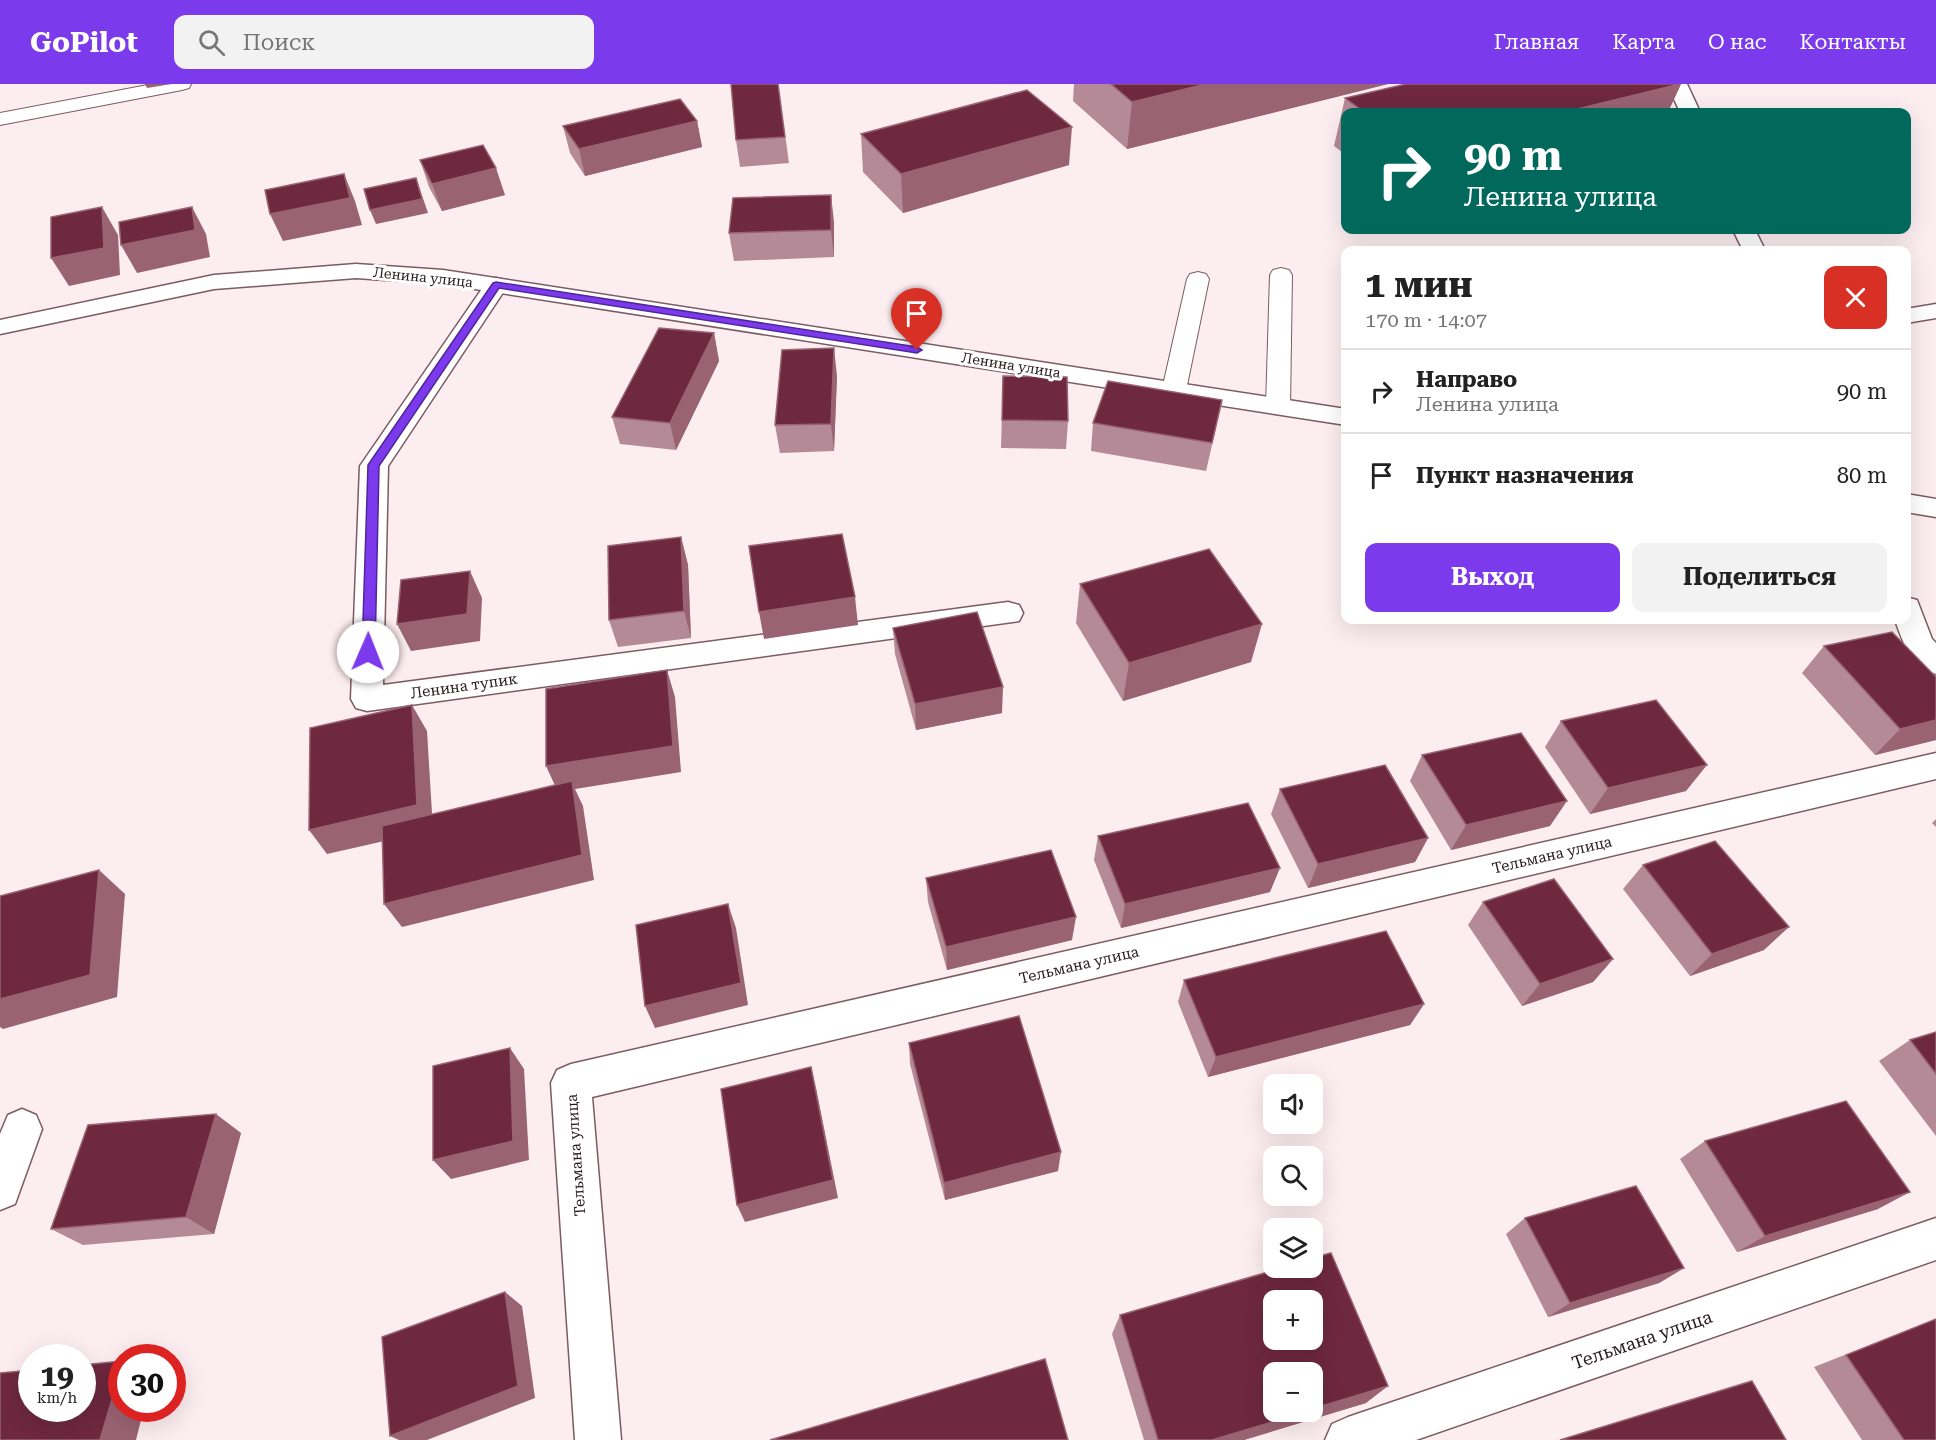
<!DOCTYPE html>
<html lang="ru">
<head>
<meta charset="utf-8">
<style>
  :root { --surface:#fff; --page:#f2f2f2; --text:#222; --muted:#767676; --line:#e0e0e0; --accent:#7c3aed }
  body { margin:0; font-family:"Roboto Serif",serif; background:var(--page); color:var(--text); height:100vh; display:flex; flex-direction:column; font-size:22px; white-space:nowrap }
  * { box-sizing:border-box; margin:0 }
  p { font-size:20px; color:var(--muted) }
  .icon { flex:none; width:33px; height:33px; fill:none; stroke:currentColor; stroke-width:2; stroke-linecap:round; stroke-linejoin:round }
  .map { position:relative; flex:1; overflow:hidden }
  .panel { position:absolute; left:1341px; top:162px; width:570px; height:378px; display:flex; flex-direction:column; background:var(--surface); border-radius:12px; box-shadow:0 6px 24px #0002 }
  .panel>* { flex:none }
  .guide { position:absolute; left:1341px; top:24px; width:570px; height:126px; border-radius:12px; box-shadow:0 6px 24px #0002; background:#00695c; color:#fff; overflow:hidden }
  .controls { position:absolute; left:1263px; top:990px; display:grid; gap:12px }
  .controls a { display:grid; place-items:center; width:60px; height:60px; border-radius:12px; background:var(--surface); box-shadow:0 6px 24px #0002; font-size:30px }
  .speed { position:absolute; left:18px; top:1260px; display:flex; gap:12px; font-size:30px; font-weight:700; text-align:center }
  .speed>* { display:grid; place-content:center; width:78px; height:78px; border-radius:50%; background:var(--surface); box-shadow:0 6px 24px #0002; line-height:1 }
  .speed small { font-size:15px; font-weight:400 }
  .speed .limit { border:9px solid #d22; background:#fff; color:#111 }
  .pin { position:absolute; display:grid; place-items:center; width:51px; height:51px; color:#fff; margin:-62px -26px; border-radius:50% 50% 50% 0; rotate:-45deg; box-shadow:0 0 6px #0007 }
  .pin .icon { rotate:45deg }
  .me { position:absolute; width:66px; margin:-33px; rotate:1deg; stroke-linejoin:round; filter:drop-shadow(0 0 4px #0008) }
  .turn { display:flex; align-items:center; gap:21px; height:126px; padding:0 24px; font-size:27px }
  .turn .icon { width:78px; height:78px; stroke-width:2.5 }
  .turn b { display:block; font-size:42px; line-height:51px }
  .round { display:grid; place-items:center; flex:none; width:63px; height:63px; border-radius:12px; background:var(--page) }
  .head { display:flex; align-items:center; justify-content:space-between; height:102px; padding:0 24px }
  h1 { font-size:36px; font-weight:700; line-height:45px }
  .button { display:flex; gap:12px; margin-top:auto; padding:12px 24px }
  .button a { flex:1; height:69px; border-radius:12px; background:var(--accent); color:#fff; font-size:24px; font-weight:700; line-height:69px; text-align:center }
  .button a+a { background:var(--page); color:var(--text) }
  ul { padding:0; list-style:none }
  li { display:flex; align-items:center; gap:18px; height:84px; padding:0 24px; border-top:2px solid var(--line) }
  li div { flex:1 }
  li b { display:block; font-size:22px }
  li em { font-style:normal }
  header { display:flex; align-items:center; gap:36px; box-sizing:border-box; height:84px; padding:0 30px; background:var(--accent); color:#fff }
  header strong { font-size:28px }
  nav { display:flex; gap:33px; margin-inline-start:auto; font-size:21px }
  .search { width:420px; height:54px; background:var(--page); display:flex; align-items:center; gap:15px; box-sizing:border-box; padding:0 21px; border-radius:12px; color:var(--muted); font-size:22px }
  .map>svg:first-child { display:block }
  .lines { fill:none; stroke-linecap:round; stroke-linejoin:round }
  .service-casing { stroke:#7c5b63; stroke-width:2 }
  .minor-casing { stroke:#7c5b63; stroke-width:3 }
  .tertiary-casing { stroke:#7c5b63; stroke-width:3 }
  .service { fill:#fff; fill-rule:evenodd }
  .minor { fill:#fff; fill-rule:evenodd }
  .tertiary { fill:#fff; fill-rule:evenodd }
  .wall { fill:#b58a98 }
  .shaded-wall { fill:#996374 }
  .building { fill:#6e283f; stroke:#996374; stroke-width:1.5; fill-rule:evenodd }
  .route { fill:#7c3aed; stroke:#51269a; stroke-width:1.5 }
  .labels { text-anchor:middle; stroke-width:6; stroke-linejoin:round; paint-order:stroke }
  .far-street-label { font-size:14px; fill:#281b1e; stroke:#fff }
  .street-label { font-size:15px; fill:#281b1e; stroke:#fff }
  .near-street-label { font-size:18px; fill:#281b1e; stroke:#fff }
</style>
</head>
<body>
<header>
<strong>GoPilot</strong>
<div class="search"><svg class="icon" aria-label="search" viewBox="0 0 24 24"><circle cx="10" cy="10" r="6"/><path d="M15 15l6 6"/></svg>Поиск</div>
<nav><a>Главная</a><a>Карта</a><a>О нас</a><a>Контакты</a></nav>
</header>
<div class="map">
<svg width="1936" height="1356" viewBox="0 0 1936 1356">
  <rect width="100%" height="100%" fill="#fcedf0"/>
  <g class="lines">
    <g class="service-casing">
      <g id="service">
        <path d="M153,0H191L189,4L182,6L0,41V29Z"/>
        <path d="M1281,184L1289,186L1292,191L1290,322L1287,327L1278,330L1269,327L1266,322L1270,191L1273,186Z"/>
        <path d="M1198,188L1206,190L1209,195L1186,306L1183,311L1174,314L1165,311L1162,306L1187,195L1190,190Z"/>
      </g>
    </g>
    <g class="minor-casing">
      <g id="minor">
        <path d="M1667,0H1687L1700,28H1680Z"/>
        <path d="M1733,146H1755L1765,166H1743Z"/>
        <path d="M496,194L504,196L508,201L388,382L383,601L1008,518L1019,521L1023,529L1019,537L367,627L356,624L351,615L360,382L488,196Z"/>
        <path d="M1936,220V234L1906,239V225Z"/>
        <path d="M1906,513L1917,516L1932,555L1936,559V590C1911,582 1903,559 1895,536H1906Z"/>
        <path d="M1936,669V695L592,1013L621,1356H575L551,999L557,986L571,980Z"/>
        <path d="M22,1025L36,1031L42,1045L15,1120L0,1126V1050L8,1031Z"/>
        <path d="M1936,1134V1176L1416,1356H1325L1332,1340L1348,1333Z"/>
      </g>
    </g>
    <g class="tertiary-casing">
      <g id="tertiary">
        <path d="M356,180L443,186L1346,325V341L443,200L356,194L214,205L0,250V236L214,191Z"/>
        <path d="M1906,410L1936,415V433L1906,428Z"/>
      </g>
    </g>
    <use href="#service" class="service"/>
    <use href="#minor" class="minor"/>
    <use href="#tertiary" class="tertiary"/>
  </g>
  <g class="wall">
    <path d="M778,0L789,79L740,83L736,56Z"/>
    <path d="M1074,0H1388L1127,65L1073,17Z"/>
    <path d="M1681,0L1668,28H1346V71L1334,62L1345,14Z"/>
    <path d="M697,37L702,63L585,92L570,69L563,42Z"/>
    <path d="M861,50L1069,81L903,129L863,88Z"/>
    <path d="M420,76L505,111L442,127L429,103Z"/>
    <path d="M834,138V173L734,177L729,149Z"/>
    <path d="M714,249L719,277L676,366L620,360L612,333Z"/>
    <path d="M837,292L834,367L780,369L775,341Z"/>
    <path d="M1003,292L1068,337L1066,365L1001,364Z"/>
    <path d="M1093,339L1216,344L1206,387L1091,367Z"/>
    <path d="M681,453L688,481L691,554L618,563L609,536Z"/>
    <path d="M1080,500L1251,578L1123,617L1076,539Z"/>
    <path d="M893,544L1002,629L916,646L895,570Z"/>
    <path d="M1824,562L1936,593V656L1875,671L1802,589Z"/>
    <path d="M1561,637L1686,707L1590,730L1545,663Z"/>
    <path d="M1422,671L1550,742L1451,766L1410,697Z"/>
    <path d="M1280,705L1428,754L1415,778L1308,804L1271,730Z"/>
    <path d="M1936,735V743L1932,739Z"/>
    <path d="M1098,752L1270,808L1121,844L1094,776Z"/>
    <path d="M1643,781L1764,866L1690,892L1623,805Z"/>
    <path d="M926,794L1072,856L947,886L928,818Z"/>
    <path d="M1483,818L1613,875L1593,898L1522,922L1468,841Z"/>
    <path d="M1184,896L1424,920L1410,941L1208,993L1178,918Z"/>
    <path d="M1936,948V1052L1879,977L1910,956Z"/>
    <path d="M909,959L1058,1087L945,1116L910,980Z"/>
    <path d="M241,1049L214,1150L83,1161L51,1145Z"/>
    <path d="M1705,1057L1878,1125L1737,1168L1680,1075Z"/>
    <path d="M1525,1134L1684,1184L1659,1199L1548,1233L1506,1150Z"/>
    <path d="M1120,1231L1366,1319L1244,1356H1144L1112,1250Z"/>
    <path d="M1936,1235V1356H1862L1814,1283Z"/>
  </g>
  <g class="shaded-wall">
    <path d="M145,0H172L147,4Z"/>
    <path d="M1206,0H1388L1127,65L1132,18Z"/>
    <path d="M1681,0L1668,28H1565Z"/>
    <path d="M697,37L702,63L585,92L579,65Z"/>
    <path d="M1072,43L1069,81L903,129L901,90Z"/>
    <path d="M496,84L505,111L442,127L432,100Z"/>
    <path d="M344,90L355,117L362,141L283,157L270,130Z"/>
    <path d="M416,94L428,129L376,140L370,126Z"/>
    <path d="M831,111L834,138V173L831,146Z"/>
    <path d="M102,123L118,151L120,191L69,202L51,174Z"/>
    <path d="M192,123L206,150L210,173L137,189L121,161Z"/>
    <path d="M714,249L719,277L676,366L670,339Z"/>
    <path d="M834,264L837,292L834,367L831,340Z"/>
    <path d="M681,453L688,481L691,554L684,527Z"/>
    <path d="M470,487L482,514L480,557L411,567L397,540Z"/>
    <path d="M855,513L858,541L764,555L759,528Z"/>
    <path d="M1262,540L1251,578L1123,617L1129,579Z"/>
    <path d="M667,586L675,613L681,688L575,705L583,722L594,796L402,843L384,820L558,708L546,682Z"/>
    <path d="M1003,603L1002,629L916,646L915,620Z"/>
    <path d="M412,621L427,647L433,746L327,770L309,746Z"/>
    <path d="M1936,636V656L1875,671L1900,645Z"/>
    <path d="M1707,681L1686,707L1590,730L1608,704Z"/>
    <path d="M1567,717L1550,742L1451,766L1466,741Z"/>
    <path d="M1428,754L1415,778L1308,804L1318,780Z"/>
    <path d="M1280,784L1270,808L1121,844L1125,820Z"/>
    <path d="M99,786L125,810L117,913L3,945L0,943V915Z"/>
    <path d="M728,820L736,844L748,921L655,944L645,922Z"/>
    <path d="M1076,833L1072,856L947,886L946,863Z"/>
    <path d="M1789,843L1764,866L1690,892L1712,870Z"/>
    <path d="M1613,875L1593,898L1522,922L1540,900Z"/>
    <path d="M1424,920L1410,941L1208,993L1216,973Z"/>
    <path d="M510,964L524,985L529,1076L451,1095L433,1076Z"/>
    <path d="M811,983L816,1004L838,1114L745,1138L737,1121Z"/>
    <path d="M216,1030L241,1049L214,1150L186,1133Z"/>
    <path d="M1061,1068L1058,1087L945,1116L944,1099Z"/>
    <path d="M1910,1108L1878,1125L1737,1168L1765,1152Z"/>
    <path d="M1684,1184L1659,1199L1548,1233L1570,1219Z"/>
    <path d="M505,1208L522,1222L535,1314L427,1356H399L390,1352Z"/>
    <path d="M122,1281V1324H144L136,1356H100Z"/>
    <path d="M1388,1302L1366,1319L1244,1356H1212L1305,1328H1312V1325Z"/>
  </g>
  <g class="building">
    <path d="M731,0H778L785,53L736,56Z"/>
    <path d="M1111,0H1206L1132,18Z"/>
    <path d="M1406,0H1680L1565,28H1364L1345,14Z"/>
    <path d="M1027,6L1072,43L901,90L861,50Z"/>
    <path d="M680,15L697,37L579,65L563,42Z"/>
    <path d="M483,61L496,84L432,100L420,76Z"/>
    <path d="M344,90L350,114L270,130L265,106Z"/>
    <path d="M416,94L422,115L370,126L364,105Z"/>
    <path d="M831,111V146L729,149L733,114Z"/>
    <path d="M102,123L104,164L51,174V133Z"/>
    <path d="M192,123L195,146L121,161L119,138Z"/>
    <path d="M659,244L714,249L670,339L612,333Z"/>
    <path d="M834,264L831,340L775,341L782,266Z"/>
    <path d="M1003,292L1067,293L1068,337L1002,336Z"/>
    <path d="M1108,297L1222,316L1212,359L1093,339Z"/>
    <path d="M842,450L855,513L759,528L749,462Z"/>
    <path d="M681,453L684,527L609,536L608,462Z"/>
    <path d="M1209,465L1262,540L1129,579L1080,500Z"/>
    <path d="M470,487L467,530L397,540L401,496Z"/>
    <path d="M977,528L1003,603L915,620L893,544Z"/>
    <path d="M1892,548L1936,593V636L1900,645L1824,562Z"/>
    <path d="M667,586L673,662L546,682V605Z"/>
    <path d="M1656,616L1707,681L1608,704L1561,637Z"/>
    <path d="M412,621L417,721L309,746L310,644Z"/>
    <path d="M1521,649L1567,717L1466,741L1422,671Z"/>
    <path d="M1385,681L1428,754L1318,780L1280,705Z"/>
    <path d="M572,697L582,771L384,820L382,742Z"/>
    <path d="M1248,719L1280,784L1125,820L1098,752Z"/>
    <path d="M1715,757L1789,843L1712,870L1643,781Z"/>
    <path d="M1051,766L1076,833L946,863L926,794Z"/>
    <path d="M99,786L90,891L0,915V812Z"/>
    <path d="M1554,795L1613,875L1540,900L1483,818Z"/>
    <path d="M728,820L741,899L645,922L636,841Z"/>
    <path d="M1386,847L1424,920L1216,973L1184,896Z"/>
    <path d="M1019,932L1061,1068L944,1099L909,959Z"/>
    <path d="M1936,948V990L1910,956Z"/>
    <path d="M510,964L513,1057L433,1076V982Z"/>
    <path d="M811,983L833,1096L737,1121L721,1005Z"/>
    <path d="M1846,1017L1910,1108L1765,1152L1705,1057Z"/>
    <path d="M216,1030L186,1133L51,1145L88,1041Z"/>
    <path d="M1636,1102L1684,1184L1570,1219L1525,1134Z"/>
    <path d="M1331,1169L1388,1302L1312,1325V1288H1274V1328H1305L1212,1356H1158L1120,1231L1282,1184H1312V1174ZM1274,1216H1312V1256H1274Z"/>
    <path d="M505,1208L518,1302L390,1352L382,1253Z"/>
    <path d="M1936,1235V1356H1904L1846,1271Z"/>
    <path d="M1045,1275L1068,1356H770Z"/>
    <path d="M122,1277V1281L100,1356H0V1289L32,1286V1324H82V1281Z"/>
    <path d="M1752,1297L1786,1356H1560Z"/>
  </g>
  <path class="route" d="M496,198L917,263L922,266L917,269L499,204L379,382L375,568L368,573L364,571L362,568L368,381L493,199Z"/>
  <g class="labels">
    <g class="far-street-label">
      <text transform="translate(423 193) rotate(6)" y="5">Ленина улица</text>
      <text transform="translate(1011 281) rotate(9)" y="5">Ленина улица</text>
    </g>
    <g class="street-label">
      <text transform="translate(464 602) rotate(-8)" y="5">Ленина тупик</text>
      <text transform="translate(1552 771) rotate(-13)" y="5">Тельмана улица</text>
      <text transform="translate(1079 881) rotate(-13)" y="5">Тельмана улица</text>
      <text transform="translate(576 1071) rotate(-94)" y="5">Тельмана улица</text>
    </g>
    <g class="near-street-label">
      <text transform="translate(1642 1256) rotate(-19)" y="6">Тельмана улица</text>
    </g>
  </g>
</svg>
<div class="controls">
<a><svg class="icon" aria-label="sound" viewBox="0 0 24 24"><path d="M4 9h4l5-4v14l-5-4H4zM17 9q2 3 0 6"/></svg></a>
<a><svg class="icon" aria-label="search" viewBox="0 0 24 24"><circle cx="10" cy="10" r="6"/><path d="M15 15l6 6"/></svg></a>
<a><svg class="icon" aria-label="layers" viewBox="0 0 24 24"><path d="M12 4l9 5-9 5-9-5zM3 14l9 5 9-5"/></svg></a>
<a>+</a>
<a>−</a>
</div>
<div class="speed"><div>19<small>km/h</small></div><div class="limit">30</div></div>
<div class="pin" style="left:917px;top:266px;background:#d93025"><svg class="icon" aria-label="arrive" viewBox="0 0 24 24"><path d="M6 21V4h12l-3 4 3 4H6"/></svg></div>
<svg class="me" style="left:368px;top:568px" viewBox="-20 -20 40 40"><circle r="19" fill="#fff"/><path d="M0-13L10 11 0 6-10 11z" fill="#7c3aed"/></svg>
<div class="guide">
<div class="turn"><svg class="icon" aria-label="right" viewBox="0 0 24 24"><path d="M7 20v-9h11M14 6l5 5-5 5"/></svg><div><b>90 m</b>Ленина улица</div></div>
</div>
<section class="panel">
<div class="head"><div><h1>1 мин</h1><p>170 m · 14:07</p></div><a class="round" style="background:#d93025;color:#fff"><svg class="icon" aria-label="close" viewBox="0 0 24 24"><path d="M6 6l12 12M18 6L6 18"/></svg></a></div>
<ul>
<li><svg class="icon" aria-label="right" viewBox="0 0 24 24"><path d="M7 20v-9h11M14 6l5 5-5 5"/></svg><div><b>Направо</b><p>Ленина улица</p></div><em>90 m</em></li>
<li><svg class="icon" aria-label="arrive" viewBox="0 0 24 24"><path d="M6 21V4h12l-3 4 3 4H6"/></svg><div><b>Пункт назначения</b></div><em>80 m</em></li>
</ul>
<div class="button"><a>Выход</a><a>Поделиться</a></div>
</section>
</div>
</body>
</html>
